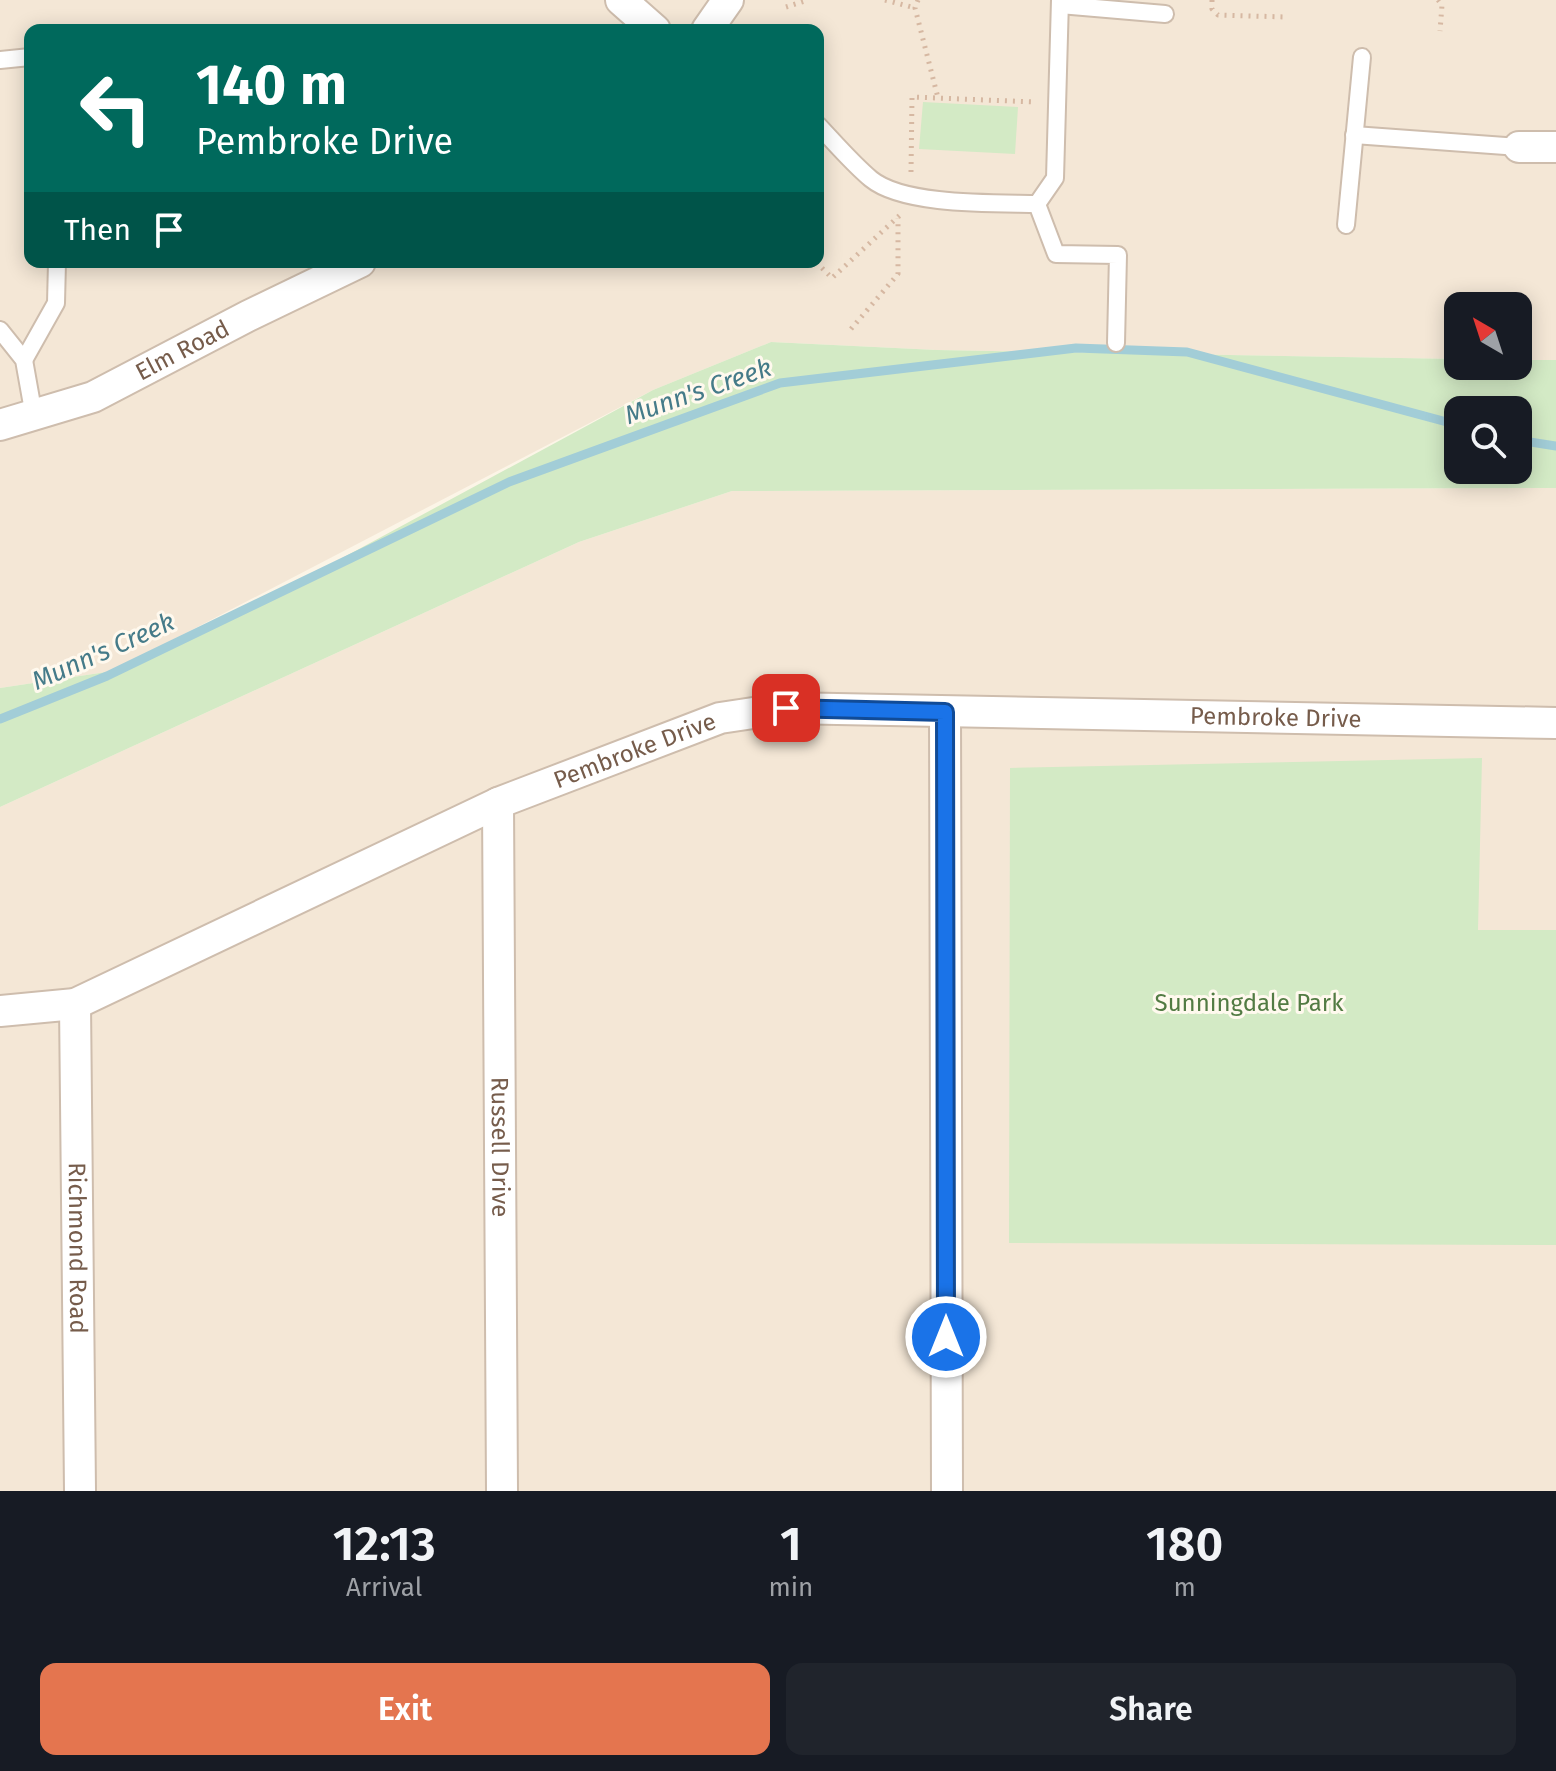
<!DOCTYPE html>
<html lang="en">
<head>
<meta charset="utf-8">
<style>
  :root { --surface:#171b24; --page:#20242c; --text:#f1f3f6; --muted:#9ea1a6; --accent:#e4754f }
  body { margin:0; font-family:"Fira Sans",sans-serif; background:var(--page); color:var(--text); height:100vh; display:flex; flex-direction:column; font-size:30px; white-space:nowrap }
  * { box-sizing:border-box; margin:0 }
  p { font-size:26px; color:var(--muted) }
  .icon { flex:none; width:44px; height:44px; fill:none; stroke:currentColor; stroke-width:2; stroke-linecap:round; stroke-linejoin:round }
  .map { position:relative; height:1491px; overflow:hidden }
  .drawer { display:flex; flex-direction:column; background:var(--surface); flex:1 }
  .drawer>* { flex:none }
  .guide { position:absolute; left:24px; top:24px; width:800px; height:244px; border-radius:16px; box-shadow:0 4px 20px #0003; background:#00695c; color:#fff; overflow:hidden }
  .needle { width:52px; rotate:321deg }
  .tools { position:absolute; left:1444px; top:292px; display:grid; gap:16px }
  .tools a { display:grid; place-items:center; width:88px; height:88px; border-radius:16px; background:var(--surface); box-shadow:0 4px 20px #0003; font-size:40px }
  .pin { position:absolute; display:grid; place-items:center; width:68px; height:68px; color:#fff; margin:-34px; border-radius:16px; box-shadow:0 4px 12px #0006 }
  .me { position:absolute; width:88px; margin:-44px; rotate:0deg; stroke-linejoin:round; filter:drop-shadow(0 0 6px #0008) }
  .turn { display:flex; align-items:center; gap:28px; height:168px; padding:0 40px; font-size:36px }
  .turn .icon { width:104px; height:104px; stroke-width:2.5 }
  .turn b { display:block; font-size:56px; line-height:68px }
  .then { display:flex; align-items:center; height:76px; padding:0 40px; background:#0003; gap:16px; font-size:30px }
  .eta { display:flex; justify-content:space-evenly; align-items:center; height:136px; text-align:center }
  .eta b { font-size:48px; font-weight:600; line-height:56px }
  .primary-button { display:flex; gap:16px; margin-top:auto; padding:16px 40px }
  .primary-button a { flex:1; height:92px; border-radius:16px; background:var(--accent); color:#fff; font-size:32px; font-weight:600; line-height:92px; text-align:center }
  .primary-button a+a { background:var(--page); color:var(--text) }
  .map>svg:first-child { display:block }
  .residential { fill:#f4e7d6; fill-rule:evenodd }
  .green { fill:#d3eac5; fill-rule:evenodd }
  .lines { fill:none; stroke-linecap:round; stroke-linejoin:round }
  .stream { stroke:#a2cdd7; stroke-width:9 }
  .service-casing { stroke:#cebdad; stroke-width:20 }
  .minor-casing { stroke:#cebdad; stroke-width:34 }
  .path { stroke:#d6b8a2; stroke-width:5; stroke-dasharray:2 6; stroke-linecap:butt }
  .service { stroke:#fff; stroke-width:16 }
  .minor { stroke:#fff; stroke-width:30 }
  .route-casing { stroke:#114b97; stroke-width:20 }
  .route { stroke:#1a73e8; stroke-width:14 }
  .labels { text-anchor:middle; stroke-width:6; stroke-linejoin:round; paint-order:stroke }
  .street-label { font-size:24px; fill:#765c4b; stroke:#fff9ee }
  .park-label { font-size:24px; fill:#527b43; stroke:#fff9ee }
  .water-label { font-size:26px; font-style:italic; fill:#457b89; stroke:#fff9ee }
</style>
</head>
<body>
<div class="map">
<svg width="1556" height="1491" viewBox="0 0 1556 1491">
  <rect width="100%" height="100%" fill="#fcf5e7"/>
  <g class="residential">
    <path d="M0,0H1556V360H1518V306H1458V359L937,350L771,342L653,390L113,671L0,688ZM30,30H818V262H30Z"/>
    <path d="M1556,488V1491H0V807L579,542L732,491Z"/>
  </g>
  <g class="green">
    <path d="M923,102L1018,107L1015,154L919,149Z"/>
    <path d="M771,342L937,350L1458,359V366H1518V360H1556V488L732,491L579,542L0,807V688L113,671L272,596L653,390ZM1518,410V470H1458V410Z"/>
    <path d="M1482,758L1478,930H1556V1245L1009,1243L1010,768Z"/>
  </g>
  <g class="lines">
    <g class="stream">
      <path d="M1518,440L1556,446"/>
      <path d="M0,719L107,676L509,482L780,383L1076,348L1187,352L1458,425"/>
    </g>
    <g class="service-casing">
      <g id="service">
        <path d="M1060,5L1165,14"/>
        <path d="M0,60L30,57"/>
        <path d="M818,125C835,143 852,163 871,179C904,206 995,203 1037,204L1055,178L1060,0"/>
        <path d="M1354,135L1519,147"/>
        <path d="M1037,204L1056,254L1118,255L1116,343"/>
        <path d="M1346,225L1362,57"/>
        <path d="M0,330L24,360L34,416"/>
        <path d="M24,360L56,303L57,262"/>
      </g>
    </g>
    <g class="minor-casing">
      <g id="minor">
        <path d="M621,0L655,30"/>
        <path d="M707,30L728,0"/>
        <path d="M1519,147H1556"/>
        <path id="s1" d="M0,425L93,397L248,316L360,262"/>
        <path d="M945,712L947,1491"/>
        <path id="s2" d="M498,803L502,1491"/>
        <path id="s3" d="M75,1004L80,1491"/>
        <path id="s4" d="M0,1011L75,1004L498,803L720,718L786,708L1556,723"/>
      </g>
    </g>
    <g class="path">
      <path d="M885,0L915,8"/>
      <path d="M918,0L915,8L938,98"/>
      <path d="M1212,0V9L1218,15L1286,17"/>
      <path d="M1438,0L1442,5L1440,31"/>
      <path d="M786,7L808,0"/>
      <path d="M911,172L912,97L1035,102"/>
      <path d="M822,268L832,278L900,215"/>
      <path d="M851,329L898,274V218"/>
    </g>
    <use href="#service" class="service"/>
    <use href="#minor" class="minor"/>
  </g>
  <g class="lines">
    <g class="route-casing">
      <path id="route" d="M786,708L945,712L946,1337"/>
    </g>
    <use href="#route" class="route"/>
  </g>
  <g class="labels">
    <g class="street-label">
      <text dy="8" stroke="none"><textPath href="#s1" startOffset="198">Elm Road</textPath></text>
      <text dy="8" stroke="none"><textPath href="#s4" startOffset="1338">Pembroke Drive</textPath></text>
      <text dy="8" stroke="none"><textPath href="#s4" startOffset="690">Pembroke Drive</textPath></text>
      <text dy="8" stroke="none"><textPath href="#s2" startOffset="344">Russell Drive</textPath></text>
      <text dy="8" stroke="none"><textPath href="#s3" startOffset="244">Richmond Road</textPath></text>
    </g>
    <g class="park-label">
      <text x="1249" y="1011">Sunningdale Park</text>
    </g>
    <g class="water-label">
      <text transform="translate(698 391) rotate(-19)" y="9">Munn's Creek</text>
      <text transform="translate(103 651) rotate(-24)" y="9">Munn's Creek</text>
    </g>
  </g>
</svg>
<div class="tools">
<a><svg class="needle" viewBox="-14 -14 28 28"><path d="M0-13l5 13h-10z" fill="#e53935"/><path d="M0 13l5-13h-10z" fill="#9ea1a6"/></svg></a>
<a><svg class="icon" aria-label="search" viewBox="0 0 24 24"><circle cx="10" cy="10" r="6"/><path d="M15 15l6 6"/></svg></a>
</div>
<div class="pin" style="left:786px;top:708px;background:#d93025"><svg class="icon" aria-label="arrive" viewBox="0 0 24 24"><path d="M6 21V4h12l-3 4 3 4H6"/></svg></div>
<svg class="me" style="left:946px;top:1337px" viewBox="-20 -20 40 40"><circle r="17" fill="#1a73e8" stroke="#fff" stroke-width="3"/><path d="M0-11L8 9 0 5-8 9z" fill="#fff"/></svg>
<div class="guide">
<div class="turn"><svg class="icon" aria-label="left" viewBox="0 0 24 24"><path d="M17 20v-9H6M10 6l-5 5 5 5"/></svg><div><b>140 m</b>Pembroke Drive</div></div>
<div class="then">Then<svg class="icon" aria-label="arrive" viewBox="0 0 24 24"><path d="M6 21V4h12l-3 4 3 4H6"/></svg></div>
</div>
</div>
<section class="drawer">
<div class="eta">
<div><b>12:13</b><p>Arrival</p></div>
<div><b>1</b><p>min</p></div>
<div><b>180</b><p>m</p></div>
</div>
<div class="primary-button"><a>Exit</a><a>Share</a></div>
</section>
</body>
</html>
